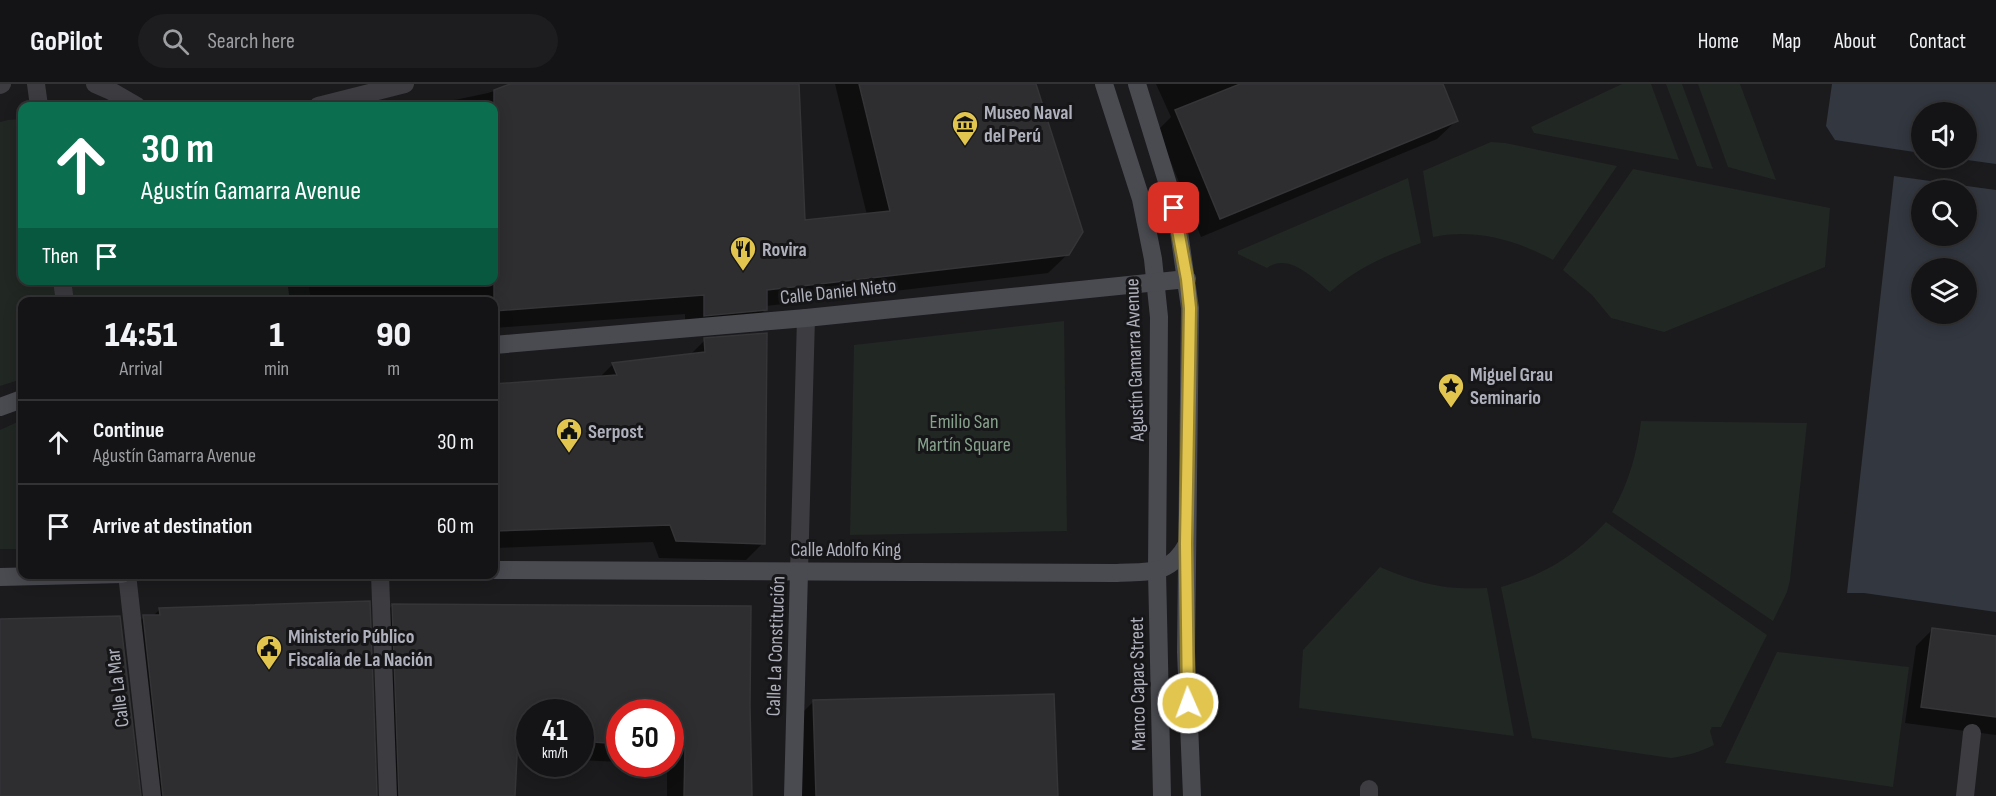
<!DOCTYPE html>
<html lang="en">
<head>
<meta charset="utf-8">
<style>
  :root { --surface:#141416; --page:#1d1d1f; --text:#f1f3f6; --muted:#9d9ea1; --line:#333335 }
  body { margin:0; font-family:"Sofia Sans Condensed",sans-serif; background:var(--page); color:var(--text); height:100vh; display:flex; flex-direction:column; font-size:22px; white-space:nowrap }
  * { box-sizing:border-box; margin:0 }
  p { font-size:20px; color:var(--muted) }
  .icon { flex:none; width:33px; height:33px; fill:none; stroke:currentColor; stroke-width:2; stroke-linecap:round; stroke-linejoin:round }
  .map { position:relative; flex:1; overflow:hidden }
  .details { position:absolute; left:18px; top:213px; width:480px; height:282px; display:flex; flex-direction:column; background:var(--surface); border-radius:12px; box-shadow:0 3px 15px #0003,0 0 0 2px var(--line) }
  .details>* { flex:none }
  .hud { position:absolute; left:18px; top:18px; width:480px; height:183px; border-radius:12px; box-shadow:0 3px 15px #0003,0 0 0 2px var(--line); background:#0b6e4f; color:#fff; overflow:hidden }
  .buttons { position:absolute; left:1911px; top:18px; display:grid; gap:12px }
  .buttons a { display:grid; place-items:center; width:66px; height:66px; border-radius:50%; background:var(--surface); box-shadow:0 3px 15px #0003,0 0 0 2px var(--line); font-size:30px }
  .speed { position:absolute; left:516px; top:615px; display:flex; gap:12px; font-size:30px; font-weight:700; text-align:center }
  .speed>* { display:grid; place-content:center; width:78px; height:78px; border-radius:50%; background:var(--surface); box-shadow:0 3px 15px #0003,0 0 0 2px var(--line); line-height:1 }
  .speed small { font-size:15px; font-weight:400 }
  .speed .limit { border:9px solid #d22; background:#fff; color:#111 }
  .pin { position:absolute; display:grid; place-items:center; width:51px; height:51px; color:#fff; margin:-26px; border-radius:12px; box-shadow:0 3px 9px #0006 }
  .me { position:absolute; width:66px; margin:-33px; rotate:358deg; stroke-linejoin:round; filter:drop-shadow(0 0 4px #0008) }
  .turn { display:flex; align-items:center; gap:21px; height:126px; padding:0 24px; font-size:27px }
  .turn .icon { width:78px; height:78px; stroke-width:2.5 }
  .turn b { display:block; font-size:42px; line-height:51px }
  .then { display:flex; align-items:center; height:57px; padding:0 24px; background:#0003; gap:12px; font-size:22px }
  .eta { display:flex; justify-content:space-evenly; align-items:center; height:102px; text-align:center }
  .eta b { font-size:36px; font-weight:800; line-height:42px }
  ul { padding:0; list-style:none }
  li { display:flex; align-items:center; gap:18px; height:84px; padding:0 24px; border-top:2px solid var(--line) }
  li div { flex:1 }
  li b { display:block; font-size:22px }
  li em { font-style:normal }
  header { display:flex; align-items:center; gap:36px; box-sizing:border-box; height:84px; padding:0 30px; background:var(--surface); border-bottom:2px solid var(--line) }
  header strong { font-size:28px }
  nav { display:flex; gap:33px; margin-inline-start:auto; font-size:21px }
  .search { width:420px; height:54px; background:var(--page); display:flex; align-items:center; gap:15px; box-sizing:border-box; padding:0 21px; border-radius:33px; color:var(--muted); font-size:22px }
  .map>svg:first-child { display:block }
  .green { fill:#212723 }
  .water { fill:#323740; fill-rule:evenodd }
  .shadow { fill:#0007 }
  .building { fill:#2e2e30; stroke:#353538; stroke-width:1.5 }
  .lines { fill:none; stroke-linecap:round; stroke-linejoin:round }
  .lane { stroke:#3c3c41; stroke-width:18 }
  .street { stroke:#3c3c41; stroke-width:18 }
  .secondary { stroke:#4a4b51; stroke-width:18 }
  .route-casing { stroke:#928033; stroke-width:15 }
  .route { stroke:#e1c54e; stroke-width:10 }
  .labels { text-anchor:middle; stroke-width:6; stroke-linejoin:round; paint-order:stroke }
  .poi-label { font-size:20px; font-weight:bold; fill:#aeb0bb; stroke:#161618; text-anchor:start }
  .street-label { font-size:20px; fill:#aeb0bb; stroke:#161618 }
  .park-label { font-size:20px; fill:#88a38d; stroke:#161618 }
</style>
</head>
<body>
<header>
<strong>GoPilot</strong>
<div class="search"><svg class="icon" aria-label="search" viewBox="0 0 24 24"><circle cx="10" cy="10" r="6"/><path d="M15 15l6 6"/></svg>Search here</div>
<nav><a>Home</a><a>Map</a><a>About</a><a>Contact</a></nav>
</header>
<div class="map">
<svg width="1996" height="712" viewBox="0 0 1996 712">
  <rect width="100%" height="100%" fill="#1b1b1d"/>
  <g class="green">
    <path d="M1622,0H1651L1679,76L1534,49L1531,43Z"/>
    <path d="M1666,0H1682L1713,85L1697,82Z"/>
    <path d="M1698,0H1740L1776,96L1728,83Z"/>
    <path d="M22,35V196L308,197L311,217L22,218V295L0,302V38L8,36Z"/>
    <path d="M1491,58L1505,59L1617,82L1553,176C1517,156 1474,144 1433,153L1423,87Z"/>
    <path d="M1633,85L1830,124L1825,183L1664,248L1611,234L1592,211L1563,186Z"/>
    <path d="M1408,94L1421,159C1385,172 1360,182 1330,208C1314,195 1289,168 1267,184L1238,170V167Z"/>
    <path d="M1064,237L1067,447L850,451L854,261Z"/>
    <path d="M22,336V478V465H0V346Z"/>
    <path d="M1641,337L1807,339L1790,496L1787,508L1773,537L1612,428C1629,399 1637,369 1641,337Z"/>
    <path d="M1606,438L1767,551L1721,643H1712L1710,647L1714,661C1700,668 1686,672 1671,674L1532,654L1501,503C1548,489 1573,473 1606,438Z"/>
    <path d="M1380,483C1420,500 1444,506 1487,504L1514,652L1299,624L1303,566Z"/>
    <path d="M1777,568L1909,583L1893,703L1725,679Z"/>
  </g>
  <g class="water">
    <path d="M1832,0H1996V80L1953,74H1966V28H1922L1921,69L1835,56L1826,42Z"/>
    <path d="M1894,92L1996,106V528L1864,509H1847ZM1922,106H1966V152H1922ZM1922,184H1966V230H1922Z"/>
  </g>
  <g class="shadow">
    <path d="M514,0H798L803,138L867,131L835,0H1035L1068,170L1048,189L766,222V225L746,245L685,250V230L494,244V218H290L287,196H494V22H426L488,9Z"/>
    <path d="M1156,0H1441L1456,37L1437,55L1201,153L1158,46L1171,33Z"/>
    <path d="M705,256L763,459L746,476L659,474L653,458L494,464V301L600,293L613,280L689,272Z"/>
    <path d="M393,521L749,523L751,712H667V682L636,680H670V628H620V678L580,676V628H530V672L516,671L513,712H381L375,539Z"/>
    <path d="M160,525L375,712H144L126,551L144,533L153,532Z"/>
    <path d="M1933,545L1996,554V651L1905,639L1916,562Z"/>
    <path d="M814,617L1057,712H797L795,636Z"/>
  </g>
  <g class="building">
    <path d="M510,0H799L805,136L890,127L859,0H1036L1083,148L1069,171L767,206V226L704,232V211L494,227V6Z"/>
    <path d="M1240,0H1443L1458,37L1220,135L1175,26Z"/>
    <path d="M767,249L765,460L676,457L670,441L494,447V300L617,291L612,279L705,268L704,254Z"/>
    <path d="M370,517L377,712H163L143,531H160L159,524Z"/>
    <path d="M392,520L751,522L750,622L752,712H684L685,664L670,663V628H620V660L580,657V628H530V653L518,652L515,712H399Z"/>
    <path d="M120,532L141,712H0V535Z"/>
    <path d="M1932,544L1996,552V633L1921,623Z"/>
    <path d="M1054,610L1058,712H816L813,616Z"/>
  </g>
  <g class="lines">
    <g class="lane">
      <path d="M36,0L39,22"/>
      <path d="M95,0L111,7L137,22"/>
      <path d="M0,1L2,0"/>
      <path d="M318,22L405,0"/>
      <path d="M62,196L65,218"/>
      <path d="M1369,712V705"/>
      <path d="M1965,712L1972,649"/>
    </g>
    <g class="street">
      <path d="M799,488L806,234"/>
      <path d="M127,490L152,712"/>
      <path d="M380,490L388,712"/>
    </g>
    <g class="secondary">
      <path d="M1104,0L1141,115L1153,175L1159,233L1157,487L1162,712"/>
      <path d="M1137,0L1170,107L1178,141L1190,224L1186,568L1192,712"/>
      <path d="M494,261L806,234L1187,195"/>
      <path d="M0,323L22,315"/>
      <path d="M494,486L1114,489C1145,487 1170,493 1187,460"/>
      <path d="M0,493L122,490"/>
      <path d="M793,712L799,488"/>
    </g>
  </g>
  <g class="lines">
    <g class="route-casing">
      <path id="route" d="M1174,124L1187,195L1190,224L1186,460L1188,619"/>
    </g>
    <use href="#route" class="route"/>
  </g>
  <defs>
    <g id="museum-pin" transform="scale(1.35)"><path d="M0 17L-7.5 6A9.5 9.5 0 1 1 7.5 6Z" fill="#e1c54e" stroke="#161618"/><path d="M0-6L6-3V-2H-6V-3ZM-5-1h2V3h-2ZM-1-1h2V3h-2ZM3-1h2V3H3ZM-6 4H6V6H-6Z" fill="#111"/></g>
    <g id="restaurant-pin" transform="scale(1.35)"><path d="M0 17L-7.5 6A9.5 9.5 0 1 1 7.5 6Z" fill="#e1c54e" stroke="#161618"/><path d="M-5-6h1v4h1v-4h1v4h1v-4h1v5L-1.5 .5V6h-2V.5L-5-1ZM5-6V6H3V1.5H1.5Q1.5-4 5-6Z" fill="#111"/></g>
    <g id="sight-pin" transform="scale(1.35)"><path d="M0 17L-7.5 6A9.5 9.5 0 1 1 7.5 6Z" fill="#e1c54e" stroke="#161618"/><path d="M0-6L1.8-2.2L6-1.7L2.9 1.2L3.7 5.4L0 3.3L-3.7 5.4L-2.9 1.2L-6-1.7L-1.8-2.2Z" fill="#111"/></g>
    <g id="civic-pin" transform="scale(1.35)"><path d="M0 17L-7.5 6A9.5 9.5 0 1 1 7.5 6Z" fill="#e1c54e" stroke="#161618"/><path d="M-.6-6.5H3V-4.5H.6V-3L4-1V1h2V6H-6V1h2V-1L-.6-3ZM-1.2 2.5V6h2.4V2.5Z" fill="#111"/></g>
  </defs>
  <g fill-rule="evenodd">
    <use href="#museum-pin" x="965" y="40"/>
    <use href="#restaurant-pin" x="743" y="165"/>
    <use href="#sight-pin" x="1451" y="302"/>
    <use href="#civic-pin" x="569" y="347"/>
    <use href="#civic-pin" x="269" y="564"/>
  </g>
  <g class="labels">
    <g class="poi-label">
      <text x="984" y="35">Museo Naval<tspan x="984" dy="23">del Perú</tspan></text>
      <text x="762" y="172">Rovira</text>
      <text x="1470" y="297">Miguel Grau<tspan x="1470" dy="23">Seminario</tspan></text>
      <text x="588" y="354">Serpost</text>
      <text x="288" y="559">Ministerio Público<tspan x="288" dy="23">Fiscalía de La Nación</tspan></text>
    </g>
    <g class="street-label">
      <text transform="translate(838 207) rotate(-6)" y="7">Calle Daniel Nieto</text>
      <text transform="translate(1134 276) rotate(-92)" y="7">Agustín Gamarra Avenue</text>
      <text x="846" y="472">Calle Adolfo King</text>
      <text transform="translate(775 562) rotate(-88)" y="7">Calle La Constitución</text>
      <text transform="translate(1137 600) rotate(-91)" y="7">Manco Capac Street</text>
      <text transform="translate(117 604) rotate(-97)" y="7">Calle La Mar</text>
    </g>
    <g class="park-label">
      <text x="964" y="344">Emilio San<tspan x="964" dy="23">Martín Square</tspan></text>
    </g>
  </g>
</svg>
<div class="buttons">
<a><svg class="icon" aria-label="sound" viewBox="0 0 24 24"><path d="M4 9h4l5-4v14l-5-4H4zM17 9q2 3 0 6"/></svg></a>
<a><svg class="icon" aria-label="search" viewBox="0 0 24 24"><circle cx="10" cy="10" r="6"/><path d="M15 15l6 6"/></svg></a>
<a><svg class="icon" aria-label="layers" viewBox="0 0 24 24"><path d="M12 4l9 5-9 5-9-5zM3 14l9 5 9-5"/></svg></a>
</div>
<div class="speed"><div>41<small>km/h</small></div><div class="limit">50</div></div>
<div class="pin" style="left:1174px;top:124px;background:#d93025"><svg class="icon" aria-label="arrive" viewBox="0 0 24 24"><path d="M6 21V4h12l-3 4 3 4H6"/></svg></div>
<svg class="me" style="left:1188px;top:619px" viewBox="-20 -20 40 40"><circle r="17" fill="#e1c54e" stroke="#fff" stroke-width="3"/><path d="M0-11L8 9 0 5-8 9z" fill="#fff"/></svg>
<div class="hud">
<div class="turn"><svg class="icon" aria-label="ahead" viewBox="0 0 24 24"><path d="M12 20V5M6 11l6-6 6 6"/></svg><div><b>30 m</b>Agustín Gamarra Avenue</div></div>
<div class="then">Then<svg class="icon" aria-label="arrive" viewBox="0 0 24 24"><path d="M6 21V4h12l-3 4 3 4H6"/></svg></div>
</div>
<section class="details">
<div class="eta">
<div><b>14:51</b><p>Arrival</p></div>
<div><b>1</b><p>min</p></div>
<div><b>90</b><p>m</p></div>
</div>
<ul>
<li><svg class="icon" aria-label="ahead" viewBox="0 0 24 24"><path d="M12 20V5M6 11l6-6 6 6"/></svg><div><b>Continue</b><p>Agustín Gamarra Avenue</p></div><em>30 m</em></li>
<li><svg class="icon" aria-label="arrive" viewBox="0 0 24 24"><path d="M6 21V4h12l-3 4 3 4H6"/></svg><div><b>Arrive at destination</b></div><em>60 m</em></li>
</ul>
</section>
</div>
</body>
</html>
